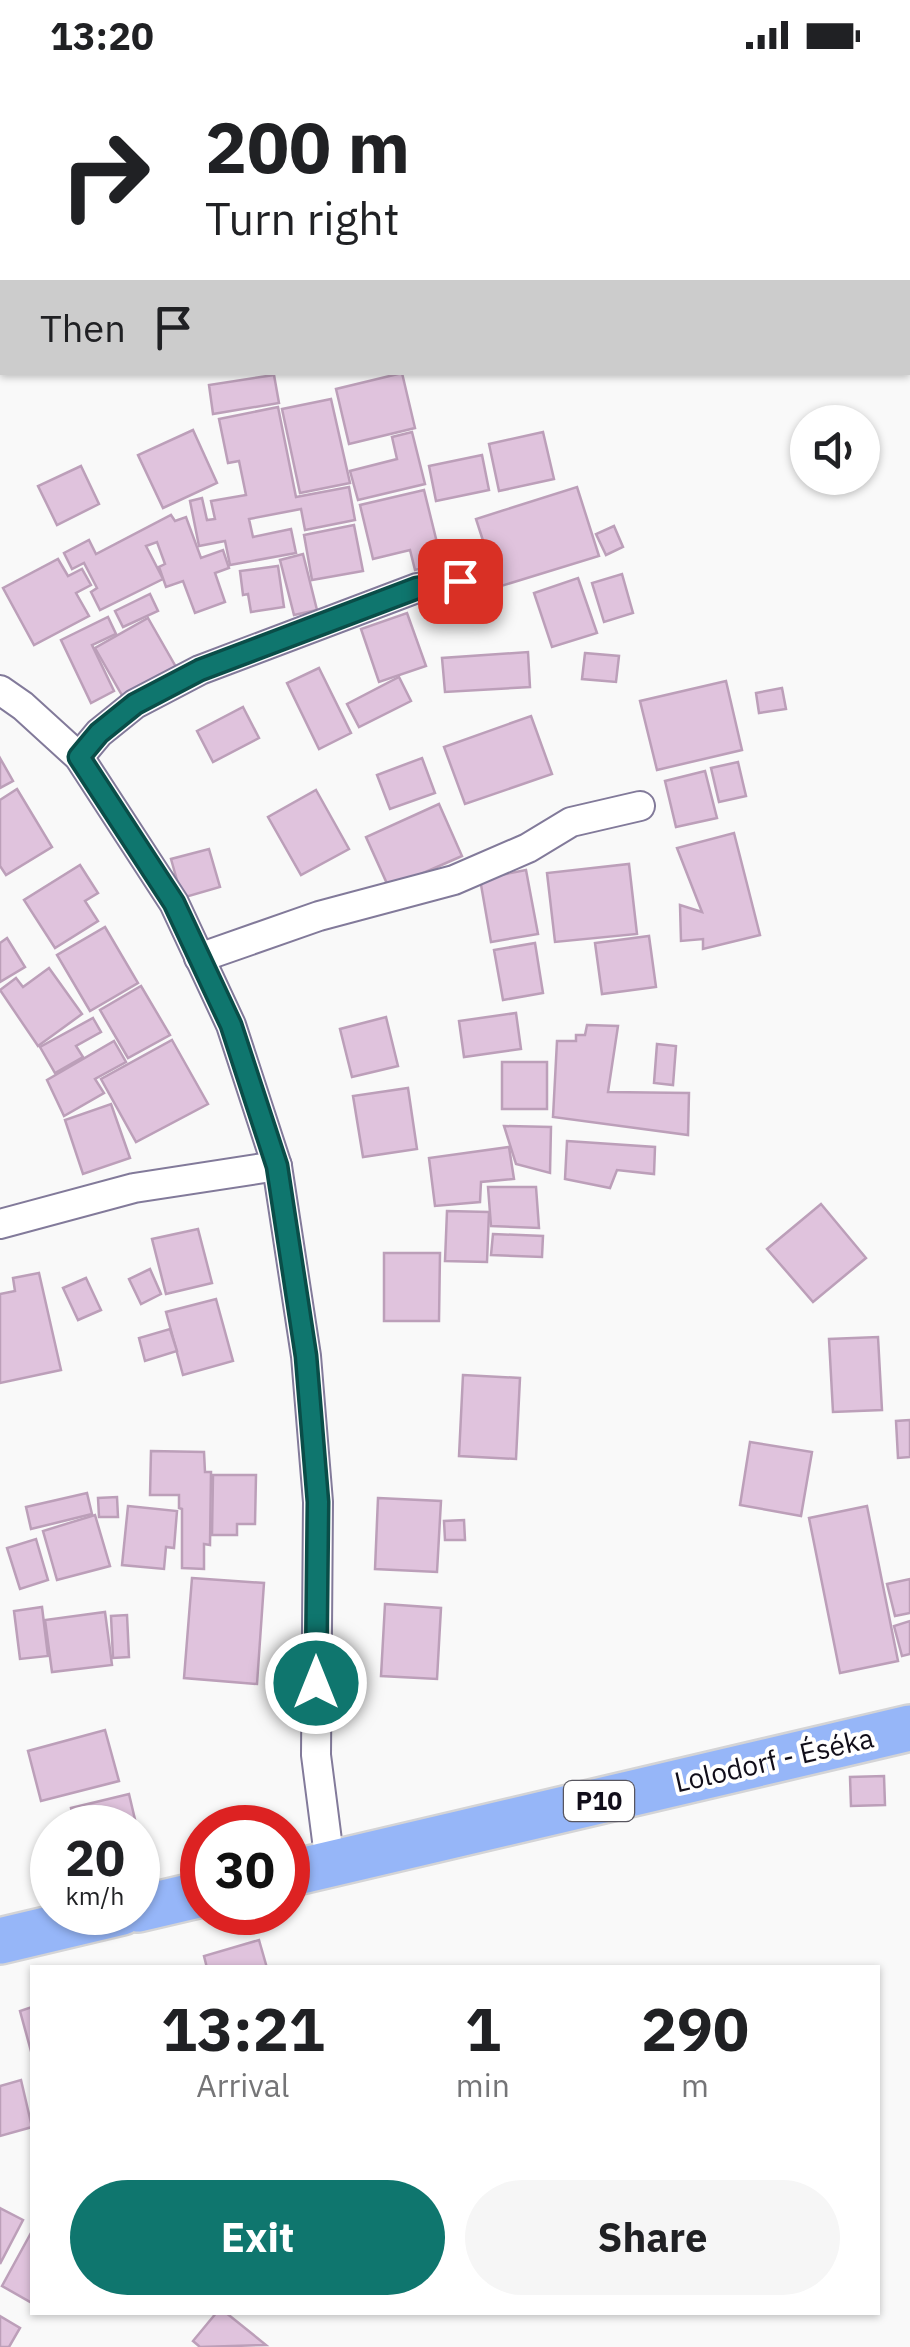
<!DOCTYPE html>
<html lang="en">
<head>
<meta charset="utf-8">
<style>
  :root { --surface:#fff; --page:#f6f6f6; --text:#202124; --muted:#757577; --accent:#0f766e }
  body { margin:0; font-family:"IBM Plex Sans",sans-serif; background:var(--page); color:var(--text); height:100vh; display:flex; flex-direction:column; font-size:38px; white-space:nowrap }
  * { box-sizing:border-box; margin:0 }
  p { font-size:32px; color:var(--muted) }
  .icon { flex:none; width:55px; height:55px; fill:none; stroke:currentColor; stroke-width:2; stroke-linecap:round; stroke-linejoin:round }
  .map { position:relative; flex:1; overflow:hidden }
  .panel { position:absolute; left:30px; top:1895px; width:850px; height:350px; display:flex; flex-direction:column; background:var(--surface); border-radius:0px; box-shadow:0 2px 8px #0004 }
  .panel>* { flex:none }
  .hud { position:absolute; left:0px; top:0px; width:910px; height:305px; box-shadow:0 2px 8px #0004; background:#fff; color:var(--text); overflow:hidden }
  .tools { position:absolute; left:790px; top:335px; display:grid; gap:20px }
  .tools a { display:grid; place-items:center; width:90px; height:90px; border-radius:50%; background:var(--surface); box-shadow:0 2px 8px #0004; font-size:50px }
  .speed { position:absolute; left:30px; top:1735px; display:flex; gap:20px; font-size:50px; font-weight:700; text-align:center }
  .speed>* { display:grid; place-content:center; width:130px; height:130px; border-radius:50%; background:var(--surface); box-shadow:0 2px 8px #0004; line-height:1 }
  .speed small { font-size:25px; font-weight:400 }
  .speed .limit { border:15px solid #d22; background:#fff; color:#111 }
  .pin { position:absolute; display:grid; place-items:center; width:85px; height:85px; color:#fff; margin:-42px; border-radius:20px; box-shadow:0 5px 15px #0006 }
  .me { position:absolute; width:110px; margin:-55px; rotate:0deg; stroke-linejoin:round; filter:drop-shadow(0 0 8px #0008) }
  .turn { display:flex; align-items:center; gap:35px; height:210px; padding:0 40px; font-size:45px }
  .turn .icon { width:130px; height:130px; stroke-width:2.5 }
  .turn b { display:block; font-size:70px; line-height:85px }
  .then { display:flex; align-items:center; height:95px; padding:0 40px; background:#0003; gap:20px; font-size:38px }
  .eta { display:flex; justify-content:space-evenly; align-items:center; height:170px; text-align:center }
  .eta b { font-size:60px; font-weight:700; line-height:70px }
  .primary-button { display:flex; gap:20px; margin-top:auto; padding:20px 40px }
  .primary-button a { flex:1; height:115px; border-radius:60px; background:var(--accent); color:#fff; font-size:40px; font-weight:700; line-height:115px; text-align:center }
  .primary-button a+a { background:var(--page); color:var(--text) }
  .status { display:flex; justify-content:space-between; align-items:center; height:70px; padding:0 50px; background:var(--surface); direction:ltr }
  .status svg { height:28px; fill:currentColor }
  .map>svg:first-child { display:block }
  .building { fill:#e0c3dd; stroke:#bc9fb9; stroke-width:2.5 }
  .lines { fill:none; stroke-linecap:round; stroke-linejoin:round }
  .street-casing { stroke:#827a9a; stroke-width:32 }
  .primary-casing { stroke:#d4d4d6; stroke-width:50 }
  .street { stroke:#fff; stroke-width:28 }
  .primary { stroke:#96b6f8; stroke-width:45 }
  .route-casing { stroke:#0a4d48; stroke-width:25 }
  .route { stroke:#0f766e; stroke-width:18 }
  .labels { text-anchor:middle; stroke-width:8; stroke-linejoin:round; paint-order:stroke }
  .shield { fill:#fff; stroke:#58565f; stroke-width:2.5 }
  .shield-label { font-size:25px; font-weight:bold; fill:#110e1a }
  .street-label { font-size:28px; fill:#110e1a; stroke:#fff }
</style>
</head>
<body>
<div class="status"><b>13:20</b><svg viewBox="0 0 49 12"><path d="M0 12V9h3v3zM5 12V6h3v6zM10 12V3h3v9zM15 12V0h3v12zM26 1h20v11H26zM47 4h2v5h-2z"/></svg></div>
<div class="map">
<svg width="910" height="2277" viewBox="0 0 910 2277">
  <rect width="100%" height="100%" fill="#f9f9f9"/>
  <g class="building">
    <path d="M402,303L415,358L349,374L336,319Z"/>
    <path d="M274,305L279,333L213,344L209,315Z"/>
    <path d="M331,329L350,413L300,423L282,339Z"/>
    <path d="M278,337L296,427L349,417L355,450L305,460L301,439L249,449L253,467L291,459L296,483L230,495L225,471L199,476L190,431L202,428L207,450L215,449L211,431L246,425L239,391L228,393L219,349Z"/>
    <path d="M193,360L217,413L163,438L138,385Z"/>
    <path d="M412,362L425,414L358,430L350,401L397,389L392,367Z"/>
    <path d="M543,362L554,409L499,421L489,374Z"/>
    <path d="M482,385L489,420L436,431L429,396Z"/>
    <path d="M81,396L99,434L57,455L38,416Z"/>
    <path d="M577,417L599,486L498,517L476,449Z"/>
    <path d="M424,420L442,493L415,500L410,480L373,489L360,435Z"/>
    <path d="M171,445L175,451L186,447L201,488L223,480L229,498L215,503L225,532L195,543L183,511L166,517L159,497L165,494L157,472L146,476L163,509L100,540L91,522L97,518L84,493L72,499L64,483L89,470L96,484Z"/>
    <path d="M354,455L363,501L312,510L304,465Z"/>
    <path d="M614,456L623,477L606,485L596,464Z"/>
    <path d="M303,484L317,540L294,545L280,490Z"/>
    <path d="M58,489L68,506L82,499L91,515L76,523L89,546L34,575L3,518Z"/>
    <path d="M278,496L284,537L251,542L248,524L243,525L240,501Z"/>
    <path d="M622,504L633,543L604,552L592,513Z"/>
    <path d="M578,508L597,563L552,577L534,523Z"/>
    <path d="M150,524L158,541L123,557L115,541Z"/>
    <path d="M407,543L426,596L379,612L361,559Z"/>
    <path d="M108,547L116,564L92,575L114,621L91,633L61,570Z"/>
    <path d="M148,548L176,597L123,627L95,578Z"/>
    <path d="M528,582L530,617L445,622L442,588Z"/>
    <path d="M585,583L619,586L616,612L582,609Z"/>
    <path d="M319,598L351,663L319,679L287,613Z"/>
    <path d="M399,607L411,631L359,657L347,634Z"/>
    <path d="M726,611L742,680L657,700L640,631Z"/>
    <path d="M782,618L786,639L759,643L756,623Z"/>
    <path d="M243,637L259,668L213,692L197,661Z"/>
    <path d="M531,646L552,704L465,734L444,677Z"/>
    <path d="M0,688L13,711L0,718Z"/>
    <path d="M422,688L435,723L390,739L377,705Z"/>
    <path d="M738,692L746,726L719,732L711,698Z"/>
    <path d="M705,701L717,748L676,757L665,711Z"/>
    <path d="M17,719L52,777L6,805L0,796V730Z"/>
    <path d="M316,720L349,779L301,805L268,747Z"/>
    <path d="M439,734L462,786L389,818L366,767Z"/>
    <path d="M734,763L760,865L703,879V869L681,871L680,835L702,842L677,778Z"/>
    <path d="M209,779L220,817L182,828L171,789Z"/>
    <path d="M629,794L637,864L555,872L547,803Z"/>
    <path d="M80,795L98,823L85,831L98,851L55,878L24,830Z"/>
    <path d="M526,800L538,864L491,872L480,809Z"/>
    <path d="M105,857L138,913L90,941L57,885Z"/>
    <path d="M649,866L656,917L602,924L595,873Z"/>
    <path d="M7,868L25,897L0,912V873Z"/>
    <path d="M535,873L543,923L503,930L494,880Z"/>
    <path d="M49,898L82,944L38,976L0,920L16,908L23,917Z"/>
    <path d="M141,916L170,965L128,988L100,940Z"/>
    <path d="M516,943L521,979L464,987L459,951Z"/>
    <path d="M386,947L398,996L352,1007L340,959Z"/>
    <path d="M93,948L101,962L76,976L83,987L55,1003L40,977Z"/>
    <path d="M587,955L618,956L608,1022L689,1023L688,1065L553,1047L557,971H576V965H585Z"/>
    <path d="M172,970L208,1034L136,1072L101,1009Z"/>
    <path d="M114,971L126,992L95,1009L104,1023L64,1046L47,1010Z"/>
    <path d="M657,974L676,976L673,1015L654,1013Z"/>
    <rect x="502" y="992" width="45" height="47"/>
    <path d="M408,1018L417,1079L363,1087L353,1026Z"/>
    <path d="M111,1034L130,1088L83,1104L65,1050Z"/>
    <path d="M504,1056L551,1057L550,1103L516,1094Z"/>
    <path d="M567,1071L655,1077L654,1104L617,1100L610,1118L565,1109Z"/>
    <path d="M509,1077L514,1109L481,1112L480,1132L435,1136L429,1088Z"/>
    <path d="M488,1117H536L539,1158L491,1156Z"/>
    <path d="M821,1134L866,1188L813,1232L767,1179Z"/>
    <path d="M447,1141L489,1142L487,1192L445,1191Z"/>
    <path d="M198,1159L212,1213L166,1224L152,1169Z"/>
    <path d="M493,1164L543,1166L542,1187L491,1185Z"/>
    <path d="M384,1183H440L439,1251H384Z"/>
    <path d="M150,1199L161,1224L141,1234L129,1209Z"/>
    <path d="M39,1203L61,1300L0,1313V1224L15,1221L13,1208Z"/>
    <path d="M86,1208L101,1240L78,1250L63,1218Z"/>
    <path d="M216,1229L233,1291L183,1305L166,1242Z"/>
    <path d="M170,1259L177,1281L145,1291L139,1268Z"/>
    <path d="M878,1267L882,1340L833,1342L829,1269Z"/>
    <path d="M463,1305L520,1308L516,1389L459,1386Z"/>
    <path d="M910,1350V1387L898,1388L896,1351Z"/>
    <path d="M750,1372L812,1382L801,1446L740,1435Z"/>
    <path d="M151,1381L204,1382L205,1402H211L210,1475L204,1474V1499L182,1498V1439L179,1438V1425H150Z"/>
    <path d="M213,1405H256L255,1454H237V1465H212Z"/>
    <path d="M87,1423L92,1444L31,1459L26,1437Z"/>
    <path d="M117,1427L118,1447H99L98,1428Z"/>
    <path d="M378,1428L441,1431L437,1502L375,1499Z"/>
    <path d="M128,1436L177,1441L174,1478L166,1477L164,1499L122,1495Z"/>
    <path d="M867,1436L898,1591L840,1603L809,1448Z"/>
    <path d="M95,1445L110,1496L57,1510L43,1461Z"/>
    <path d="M464,1450L465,1470H445L444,1451Z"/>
    <path d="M36,1469L48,1510L20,1519L7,1478Z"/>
    <path d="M192,1508L264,1513L257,1614L184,1608Z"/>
    <path d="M910,1509V1543L895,1546L887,1514Z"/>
    <path d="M385,1534L441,1538L437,1609L381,1606Z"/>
    <path d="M42,1537L48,1586L20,1589L14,1541Z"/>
    <path d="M105,1542L112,1595L52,1602L45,1550Z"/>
    <path d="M127,1545L129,1587L113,1588L111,1546Z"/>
    <path d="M910,1551V1584L902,1586L894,1556Z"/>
    <path d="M105,1660L119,1711L41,1731L28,1681Z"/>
    <path d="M884,1706L885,1735L851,1736L850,1707Z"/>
    <path d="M129,1724L137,1758H75L71,1738Z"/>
    <path d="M259,1870L267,1898H207L204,1886Z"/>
    <path d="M32,1937V1985L20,1941Z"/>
    <path d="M21,2010L32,2057L0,2066V2016Z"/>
    <path d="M0,2138L23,2150L0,2194Z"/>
    <path d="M32,2161V2233L2,2216Z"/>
    <path d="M217,2242H225L266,2275L200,2277L193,2271Z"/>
    <path d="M0,2246L20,2258L9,2277H0Z"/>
  </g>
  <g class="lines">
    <g class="street-casing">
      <g id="street">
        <path d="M0,620L23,636L79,687L174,833L231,955L277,1096L306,1286L318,1432L316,1685L330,1794"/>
        <path d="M79,687L99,663L135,634L200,600L417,518L460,511"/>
        <path d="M199,888L319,846L454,810L528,778L571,752L640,736"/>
        <path d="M0,1154L134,1118L277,1096"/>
      </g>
    </g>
    <g class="primary-casing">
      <g id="primary">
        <path d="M288,1804L910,1658"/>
        <path d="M138,1839L202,1824"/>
        <path d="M0,1871L122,1842"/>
      </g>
    </g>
    <use href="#street" class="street"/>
    <use href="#primary" class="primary"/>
  </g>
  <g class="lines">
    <g class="route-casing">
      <path id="route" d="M316,1613L318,1432L306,1286L277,1096L231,955L174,833L79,687L99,663L135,634L200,600L417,518L460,511"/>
    </g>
    <use href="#route" class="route"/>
  </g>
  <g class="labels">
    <rect class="shield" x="564" y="1711" width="70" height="40" rx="8"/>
    <g class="shield-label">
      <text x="599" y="1740">P10</text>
    </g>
    <g class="street-label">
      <text transform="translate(774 1690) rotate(-13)" y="10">Lolodorf - Éséka</text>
    </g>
  </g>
</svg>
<div class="tools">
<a><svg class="icon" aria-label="sound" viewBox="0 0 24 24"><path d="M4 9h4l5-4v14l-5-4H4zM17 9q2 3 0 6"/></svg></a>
</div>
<div class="speed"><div>20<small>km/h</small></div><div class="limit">30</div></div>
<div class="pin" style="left:460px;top:511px;background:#d93025"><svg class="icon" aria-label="arrive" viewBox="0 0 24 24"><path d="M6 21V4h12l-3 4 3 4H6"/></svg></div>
<svg class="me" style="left:316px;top:1613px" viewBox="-20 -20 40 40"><circle r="17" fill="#0f766e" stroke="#fff" stroke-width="3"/><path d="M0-11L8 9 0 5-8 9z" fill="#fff"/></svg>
<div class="hud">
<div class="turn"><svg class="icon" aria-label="right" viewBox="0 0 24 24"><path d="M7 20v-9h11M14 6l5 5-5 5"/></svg><div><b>200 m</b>Turn right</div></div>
<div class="then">Then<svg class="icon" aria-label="arrive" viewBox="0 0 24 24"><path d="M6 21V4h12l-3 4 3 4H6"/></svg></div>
</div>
<section class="panel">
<div class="eta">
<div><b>13:21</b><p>Arrival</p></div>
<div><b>1</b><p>min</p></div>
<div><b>290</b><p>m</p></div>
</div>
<div class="primary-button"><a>Exit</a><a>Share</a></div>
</section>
</div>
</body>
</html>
